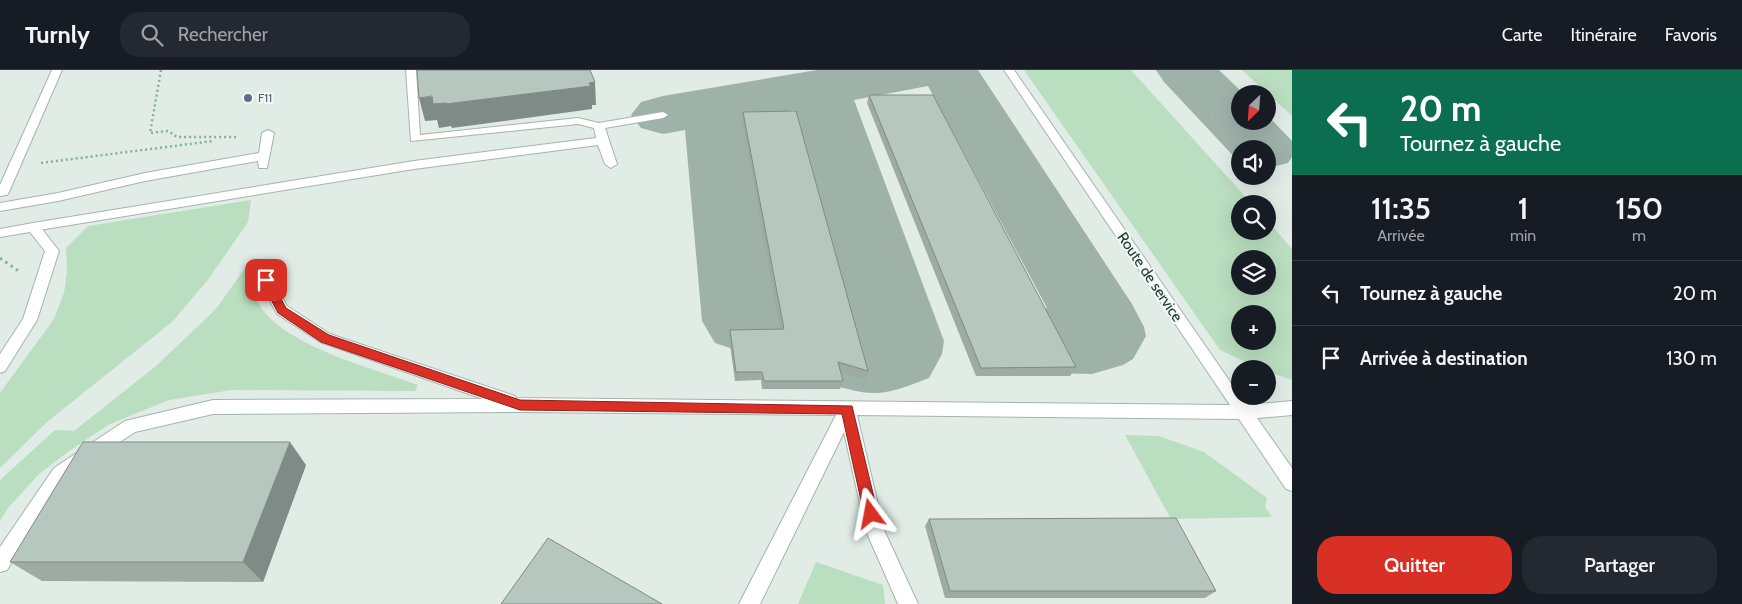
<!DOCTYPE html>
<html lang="fr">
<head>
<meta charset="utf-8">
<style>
  :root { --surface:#171b24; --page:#242831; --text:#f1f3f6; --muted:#9ea1a6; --line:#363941; --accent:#d93025 }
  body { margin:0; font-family:Cabin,sans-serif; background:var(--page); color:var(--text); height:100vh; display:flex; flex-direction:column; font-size:19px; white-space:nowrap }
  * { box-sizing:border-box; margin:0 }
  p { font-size:16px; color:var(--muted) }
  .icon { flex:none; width:28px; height:28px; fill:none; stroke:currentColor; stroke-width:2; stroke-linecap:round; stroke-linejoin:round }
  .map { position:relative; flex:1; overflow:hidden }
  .drawer { display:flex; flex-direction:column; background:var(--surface); width:450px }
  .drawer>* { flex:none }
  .hud { background:#0b6e4f; color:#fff; overflow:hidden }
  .needle { width:32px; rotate:205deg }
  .fabs { position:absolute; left:1231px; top:15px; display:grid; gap:10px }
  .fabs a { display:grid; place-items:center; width:45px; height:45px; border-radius:50%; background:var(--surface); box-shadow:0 5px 20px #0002; font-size:25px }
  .pin { position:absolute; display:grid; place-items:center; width:42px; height:42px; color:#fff; margin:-21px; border-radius:10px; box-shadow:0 2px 8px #0006 }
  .me { position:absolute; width:55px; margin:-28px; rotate:347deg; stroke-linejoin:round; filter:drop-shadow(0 0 4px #0008) }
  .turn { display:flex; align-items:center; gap:18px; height:105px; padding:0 25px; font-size:22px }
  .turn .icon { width:65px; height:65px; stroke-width:2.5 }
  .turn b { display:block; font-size:35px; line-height:42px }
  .eta { display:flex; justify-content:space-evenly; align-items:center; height:85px; text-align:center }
  .eta b { font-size:30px; font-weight:600; line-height:35px }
  .primary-button { display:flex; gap:10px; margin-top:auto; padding:10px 25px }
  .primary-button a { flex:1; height:58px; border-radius:20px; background:var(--accent); color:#fff; font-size:20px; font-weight:600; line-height:58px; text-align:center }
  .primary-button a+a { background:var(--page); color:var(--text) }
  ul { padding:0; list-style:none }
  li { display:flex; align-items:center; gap:15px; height:65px; padding:0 25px; border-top:1px solid var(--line) }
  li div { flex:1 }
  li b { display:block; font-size:19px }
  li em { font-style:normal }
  header { display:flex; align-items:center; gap:30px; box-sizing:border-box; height:70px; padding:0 25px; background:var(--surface); border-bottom:1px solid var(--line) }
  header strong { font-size:24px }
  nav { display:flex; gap:28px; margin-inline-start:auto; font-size:18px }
  .search { width:350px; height:45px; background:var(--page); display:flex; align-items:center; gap:12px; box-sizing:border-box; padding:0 18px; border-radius:20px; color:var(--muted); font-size:19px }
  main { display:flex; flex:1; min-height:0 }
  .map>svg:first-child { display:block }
  .green { fill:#badec0; fill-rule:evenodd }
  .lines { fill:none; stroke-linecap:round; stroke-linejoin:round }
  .taxiway { fill:#9eb2aa; fill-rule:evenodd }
  .service-casing { stroke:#a4b4ad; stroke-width:2 }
  .minor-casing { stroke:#a4b4ad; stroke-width:2 }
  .path-far1 { stroke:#81b19d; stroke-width:2.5; stroke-dasharray:2 3; stroke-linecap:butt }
  .path { stroke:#81b19d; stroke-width:3; stroke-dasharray:2.5 4; stroke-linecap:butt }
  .service { fill:#fff; fill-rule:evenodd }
  .minor { fill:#fff; fill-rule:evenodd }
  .wall { fill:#9daba4 }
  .shaded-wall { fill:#7f8b86 }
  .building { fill:#b6c7bf; stroke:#7f8b86 }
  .route { fill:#d93025; stroke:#8d1f18 }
  .service-dot { fill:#5c6f8a; stroke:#f2f9f5; stroke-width:2 }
  .labels { text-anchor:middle; stroke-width:4; stroke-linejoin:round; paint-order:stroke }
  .far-service-label { font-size:12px; fill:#4e5e75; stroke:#f2f9f5; text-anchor:start }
  .street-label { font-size:15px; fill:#213d33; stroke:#f2f9f5 }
</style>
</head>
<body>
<header>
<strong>Turnly</strong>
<div class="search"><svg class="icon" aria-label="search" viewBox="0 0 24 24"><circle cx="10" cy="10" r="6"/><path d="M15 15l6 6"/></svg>Rechercher</div>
<nav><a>Carte</a><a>Itinéraire</a><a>Favoris</a></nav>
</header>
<main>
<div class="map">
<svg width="1292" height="534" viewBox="0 0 1292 534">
  <rect width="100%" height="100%" fill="#e1ece6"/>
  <g class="green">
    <path d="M1024,0H1131L1252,134H1240V161H1268V151L1292,179V310L1268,302V299H1261L1220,280ZM1240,189H1268V216H1240ZM1240,244H1268V271H1240Z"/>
    <path d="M1242,0H1292V46Z"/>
    <path d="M251,130L248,152L207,211L172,252L47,352L0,398V323L54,249L64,223L67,202L66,178L88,156Z"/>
    <path d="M245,198C250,213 255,232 266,244C297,279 374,299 418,315L415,321L232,320L169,330L110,354L72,379L39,404L8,438L0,451V410L55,360L74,361L156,296L216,239Z"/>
    <path d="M1125,365L1159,366L1204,382L1267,428L1265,437L1272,447L1171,449Z"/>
    <path d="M816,492L883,515L885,534H798Z"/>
  </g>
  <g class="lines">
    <g class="taxiway">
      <path d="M817,0H978L1132,234L1144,257L1146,266L1133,289L1123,295L1092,304L1051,303L1020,294L1007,270L1020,246L1047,238L928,16L854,30L944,271L942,284L929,308C883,326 874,328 827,313L814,288L827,263L852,256L795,40L748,49L788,251L775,273L745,283L715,273L702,251L685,60L663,64L641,58L631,45L641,32L663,26Z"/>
      <path d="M1156,0H1219L1244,24H1240V51H1268V46L1292,71V87L1288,93L1268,98V79H1240V93L1164,12Z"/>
    </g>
    <g class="service-casing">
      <g id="service">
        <path d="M52,0H62L9,122L7,125L0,126V115Z"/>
        <path d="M406,0H416L420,65L578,48L599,53L663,42L668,45L663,48L605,58L617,94L611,98L605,94L598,75L414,99L33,161L27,157L33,153L414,91L596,68L594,58L578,54L411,71Z"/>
        <path d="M1004,0H1014L1240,326L1248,335L1292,331V345L1257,348L1292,398V421L1286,419L1239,349L857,345L884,460L918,534H898L866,461L844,362L760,534H739L836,345L520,342L213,344L135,362L66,408L7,500L0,502V477L54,398L125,351L213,330L483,329L320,272L277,244L251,195L253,192H263L287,236L330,264L515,326L516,328L1230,335Z"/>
        <path d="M268,60L274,63L267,98H259L258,91L145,111L58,131L0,141V133L58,123L145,103L259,83L262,63Z"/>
      </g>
    </g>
    <g class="minor-casing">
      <path id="minor" d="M33,153L38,154L59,181L37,250L5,301L0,303V284L23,249L45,181L30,162L0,167V159Z"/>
    </g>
    <g class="path-far1">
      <path d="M161,0L150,63L168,61L177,67H238"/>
      <path d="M41,93L213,71"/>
    </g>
    <path class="path" d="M0,188L20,202"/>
    <use href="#service" class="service"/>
    <use href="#minor" class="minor"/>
  </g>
  <g class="wall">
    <path d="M869,25L1076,297L1070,306H976L867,33Z"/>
    <path d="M743,42L868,301L865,310L840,302L843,311L840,319H762L761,310L735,311L729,268L730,260L780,259L742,50Z"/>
    <path d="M306,395L263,512L42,511L10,492Z"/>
    <path d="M929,449L1216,521L1205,528H945L925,456Z"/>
  </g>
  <g class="shaded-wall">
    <path d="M595,12L596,35H592V39L452,58L451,56L439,58L437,50L425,51L419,28Z"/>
    <path d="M290,372L306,395L263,512L243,492Z"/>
  </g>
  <g class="building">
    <path d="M417,0H590L595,12L589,13L591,16L446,34V33L433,34L432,26L419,28Z"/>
    <path d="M869,25H933L1076,297L981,298Z"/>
    <path d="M796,41L868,301L838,292L843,311H764L762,302H736L730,260L784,259L743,42Z"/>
    <path d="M83,372H290L243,492H10Z"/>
    <path d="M1176,448L1216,521H950L929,449Z"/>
    <path d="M548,468L662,534H501Z"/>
  </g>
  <path class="route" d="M266,206L270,208L286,238L329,265L520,330L852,336L878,444L876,448L871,450L866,448L864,444L842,344L520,340L321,272L278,243L261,210Z"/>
  <circle class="service-dot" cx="248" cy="28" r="5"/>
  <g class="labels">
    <g class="far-service-label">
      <text x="258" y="32">F11</text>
    </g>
    <g class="street-label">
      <text transform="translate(1150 207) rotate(56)" y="5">Route de service</text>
    </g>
  </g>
</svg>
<div class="fabs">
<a><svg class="needle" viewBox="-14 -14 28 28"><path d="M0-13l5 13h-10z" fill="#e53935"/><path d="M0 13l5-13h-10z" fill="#9ea1a6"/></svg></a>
<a><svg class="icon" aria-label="sound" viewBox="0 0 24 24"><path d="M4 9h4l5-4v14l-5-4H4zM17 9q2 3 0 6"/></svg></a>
<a><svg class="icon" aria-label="search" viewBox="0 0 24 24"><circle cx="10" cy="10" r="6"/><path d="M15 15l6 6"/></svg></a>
<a><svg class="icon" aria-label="layers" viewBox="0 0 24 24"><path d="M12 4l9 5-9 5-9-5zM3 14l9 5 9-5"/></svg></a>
<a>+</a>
<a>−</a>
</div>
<div class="pin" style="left:266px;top:210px;background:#d93025"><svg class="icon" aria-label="arrive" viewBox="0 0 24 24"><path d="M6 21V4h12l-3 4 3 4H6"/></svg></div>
<svg class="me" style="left:871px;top:444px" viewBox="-20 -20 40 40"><path d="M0-17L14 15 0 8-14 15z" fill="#d93025" stroke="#fff" stroke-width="4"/></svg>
</div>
<section class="drawer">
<div class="hud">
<div class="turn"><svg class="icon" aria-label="left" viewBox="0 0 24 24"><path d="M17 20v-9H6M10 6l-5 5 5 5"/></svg><div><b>20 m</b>Tournez à gauche</div></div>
</div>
<div class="eta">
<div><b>11:35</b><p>Arrivée</p></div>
<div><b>1</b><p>min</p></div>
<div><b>150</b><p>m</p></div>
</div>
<ul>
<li><svg class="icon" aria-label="left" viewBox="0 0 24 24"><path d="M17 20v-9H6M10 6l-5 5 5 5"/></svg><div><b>Tournez à gauche</b></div><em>20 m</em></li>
<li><svg class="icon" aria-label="arrive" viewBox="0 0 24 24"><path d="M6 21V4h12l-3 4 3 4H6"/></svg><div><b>Arrivée à destination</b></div><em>130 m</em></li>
</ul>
<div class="primary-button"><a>Quitter</a><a>Partager</a></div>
</section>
</main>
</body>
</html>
